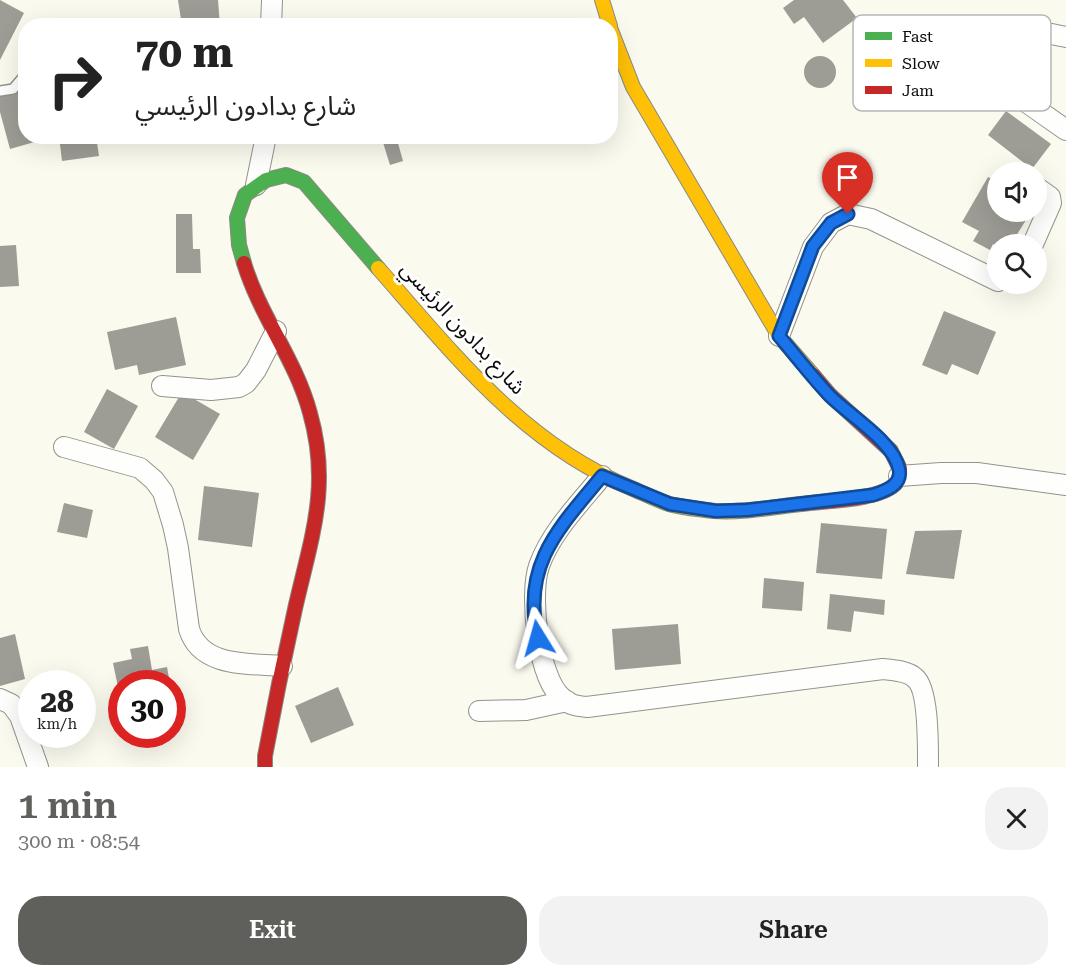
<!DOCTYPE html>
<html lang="en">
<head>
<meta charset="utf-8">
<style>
  :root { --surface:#fff; --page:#f2f2f2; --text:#222; --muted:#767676; --accent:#5f5f5b }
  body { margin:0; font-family:"Roboto Serif","Noto Sans Arabic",serif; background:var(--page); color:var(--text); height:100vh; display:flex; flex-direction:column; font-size:22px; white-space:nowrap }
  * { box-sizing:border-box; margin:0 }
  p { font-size:20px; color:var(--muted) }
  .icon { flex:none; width:33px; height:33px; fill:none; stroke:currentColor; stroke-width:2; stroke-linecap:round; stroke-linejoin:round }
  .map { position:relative; height:767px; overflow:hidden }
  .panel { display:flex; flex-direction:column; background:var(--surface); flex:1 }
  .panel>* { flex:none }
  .guide { position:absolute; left:18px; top:18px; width:600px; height:126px; border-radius:24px; box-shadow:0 6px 24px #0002; background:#fff; color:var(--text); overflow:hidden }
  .tools { position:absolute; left:987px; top:162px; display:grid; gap:12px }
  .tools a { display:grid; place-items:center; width:60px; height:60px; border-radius:50%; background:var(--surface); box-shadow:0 6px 24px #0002; font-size:30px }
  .speed { position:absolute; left:18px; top:670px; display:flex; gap:12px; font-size:30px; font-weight:700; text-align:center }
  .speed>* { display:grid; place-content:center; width:78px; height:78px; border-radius:50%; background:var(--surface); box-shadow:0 6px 24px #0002; line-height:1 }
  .speed small { font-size:15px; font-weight:400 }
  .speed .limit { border:9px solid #d22; background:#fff; color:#111 }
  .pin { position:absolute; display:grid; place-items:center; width:51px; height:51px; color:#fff; margin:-62px -26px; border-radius:50% 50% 50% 0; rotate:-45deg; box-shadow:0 0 6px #0007 }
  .pin .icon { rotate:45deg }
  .me { position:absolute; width:66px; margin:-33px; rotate:352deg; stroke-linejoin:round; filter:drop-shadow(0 0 4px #0008) }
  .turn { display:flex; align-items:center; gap:21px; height:126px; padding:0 18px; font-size:27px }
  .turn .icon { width:78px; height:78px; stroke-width:2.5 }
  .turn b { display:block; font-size:42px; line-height:51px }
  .round { display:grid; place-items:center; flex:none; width:63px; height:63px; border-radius:24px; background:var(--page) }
  .head { display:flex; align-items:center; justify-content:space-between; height:102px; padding:0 18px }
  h1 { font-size:36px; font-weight:600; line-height:45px; color:var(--accent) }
  .button { display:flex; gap:12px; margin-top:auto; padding:12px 18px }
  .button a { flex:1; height:69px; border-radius:24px; background:var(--accent); color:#fff; font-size:24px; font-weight:600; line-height:69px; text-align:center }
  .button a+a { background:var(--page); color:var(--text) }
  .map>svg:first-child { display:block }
  .building { fill:#9d9c95 }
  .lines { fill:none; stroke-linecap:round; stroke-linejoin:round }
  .lane-casing { stroke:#93938e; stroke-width:12 }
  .street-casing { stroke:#93938e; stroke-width:22 }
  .fast-casing { stroke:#8a8a85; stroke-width:16 }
  .slow-casing { stroke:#8a8a85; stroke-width:16 }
  .jam-casing { stroke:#8a8a85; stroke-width:16 }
  .lane { stroke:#fefefd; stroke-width:9 }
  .street { stroke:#fefefd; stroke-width:20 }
  .fast { stroke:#4caf50; stroke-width:14 }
  .slow { stroke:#ffc107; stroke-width:14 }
  .jam { stroke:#c62828; stroke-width:14 }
  .route-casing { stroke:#114b97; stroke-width:15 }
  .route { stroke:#1a73e8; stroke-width:10 }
  .labels { text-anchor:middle; stroke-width:6; stroke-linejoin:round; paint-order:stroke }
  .street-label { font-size:21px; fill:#0c0c0c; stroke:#fff }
  .key { fill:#fff; stroke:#b6b6b6; stroke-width:1.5 }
  .key-label { font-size:16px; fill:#0c0c0c }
</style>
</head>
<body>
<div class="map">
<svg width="1066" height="767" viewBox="0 0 1066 767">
  <rect width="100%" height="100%" fill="#fafaef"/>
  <g class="building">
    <path d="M0,0L24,13L0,60Z"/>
    <path d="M178,0H218L220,26H182Z"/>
    <path d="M794,0H843L857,18L823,43L804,17L794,24L783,8Z"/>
    <circle cx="820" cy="72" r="16"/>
    <path d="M26,88V136L52,137L10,149L0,112V95Z"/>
    <path d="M1006,111L1051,144L1032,169L988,135Z"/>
    <path d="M59,136H96L99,156L62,161Z"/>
    <path d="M381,136H396L403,161L390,165Z"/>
    <path d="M988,177L998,182V212H1031L1011,244H998V247L993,244L990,250L973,241L979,231L962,222Z"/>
    <path d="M176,214H192L193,249H200L201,273H176Z"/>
    <path d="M16,245L19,286L0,287V246Z"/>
    <path d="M944,311L996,332L978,375L952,364L947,375L922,365Z"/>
    <path d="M176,317L186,365L139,375L137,365L115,370L107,332Z"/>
    <path d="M107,389L138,406L114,449L84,432Z"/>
    <path d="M182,392L220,414L193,460L155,437Z"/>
    <path d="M204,486L259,493L252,547L198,540Z"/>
    <path d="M64,503L93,510L87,538L57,532Z"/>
    <path d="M821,523L887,529L882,579L816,573Z"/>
    <path d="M962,530L954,579L906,574L915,531Z"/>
    <path d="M764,578L804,582L802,611L762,608Z"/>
    <path d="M830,594L885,600L884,615L854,611L851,632L827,629Z"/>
    <path d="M678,624L681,664L615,670L612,629Z"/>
    <path d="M15,634L25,679L0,686V638Z"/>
    <path d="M148,646L152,670L167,667L170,684H122V686L118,687L113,663L132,659L130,649Z"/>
    <path d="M338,687L354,725L311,743L295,706Z"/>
  </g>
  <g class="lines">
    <g class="lane-casing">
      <path id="lane" d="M0,91L13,89L26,74"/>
    </g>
    <g class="street-casing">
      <g id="street">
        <path d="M271,26L272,0"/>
        <path d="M1066,37C1046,33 1015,25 998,40C995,43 992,48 990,51C981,64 989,74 999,83L1066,130"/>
        <path d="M256,185L266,136"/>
        <path d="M1033,244L1051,203L1050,197L1036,187"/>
        <path d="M779,336L813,247L831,223L848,214L871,219L998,281"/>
        <path d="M162,386L211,390L239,387L246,383L256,370L276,331"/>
        <path d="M64,447L140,468L154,480L163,492L173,525L178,548L189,629C201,668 249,663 282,666"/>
        <path d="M602,476C580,503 551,532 539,566C529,595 538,678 562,698C569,705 577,706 587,707L883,669C893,670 908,671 915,678C929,689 928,749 928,767"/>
        <path d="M899,476L941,473H977L1066,485"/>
        <path d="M0,699L11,704L20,716L38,767"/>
        <path d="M479,711L526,710L567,701"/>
      </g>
    </g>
    <g class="fast-casing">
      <path id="fast" d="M244,263L239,245L237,218L245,195L266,180L286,175L304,182L378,268"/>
    </g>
    <g class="slow-casing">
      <g id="slow">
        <path d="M602,0L610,26"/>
        <path d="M610,28L633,87L779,336L813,375"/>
        <path d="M378,268C453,353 523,444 631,488C643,493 656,500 669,504C683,508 700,509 714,511C743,513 773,507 801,504"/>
      </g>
    </g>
    <g class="jam-casing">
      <g id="jam">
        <path d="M244,263C260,316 296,360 310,413C331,487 311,538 295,609C284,658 274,707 265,756V767"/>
        <path d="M801,504C823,501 883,500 896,483C899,479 899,473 900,469L891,451L830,395L813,375"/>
      </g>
    </g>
    <use href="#lane" class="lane"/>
    <use href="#street" class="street"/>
    <use href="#fast" class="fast"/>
    <use href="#slow" class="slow"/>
    <use href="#jam" class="jam"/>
  </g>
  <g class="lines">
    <g class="route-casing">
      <path id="route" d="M538,638C521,565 559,528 602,476L670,504L716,511L747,510L873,495C885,491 903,485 899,469C894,442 849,415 830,396C812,377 796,356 779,336L813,246L831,223L848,214"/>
    </g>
    <use href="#route" class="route"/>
  </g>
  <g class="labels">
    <g class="street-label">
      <text transform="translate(463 328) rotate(47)" y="7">شارع بدادون الرئيسي</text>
    </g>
  </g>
  <rect x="853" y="15" width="198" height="96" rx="9" class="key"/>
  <rect x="865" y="32" width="27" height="8" fill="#4caf50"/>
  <rect x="865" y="59" width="27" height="8" fill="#ffc107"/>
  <rect x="865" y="86" width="27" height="8" fill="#c62828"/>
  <g class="key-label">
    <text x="902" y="42">Fast</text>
    <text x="902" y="69">Slow</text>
    <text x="902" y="96">Jam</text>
  </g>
</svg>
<div class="tools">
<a><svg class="icon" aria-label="sound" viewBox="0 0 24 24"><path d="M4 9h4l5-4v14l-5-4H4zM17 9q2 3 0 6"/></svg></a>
<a><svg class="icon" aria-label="search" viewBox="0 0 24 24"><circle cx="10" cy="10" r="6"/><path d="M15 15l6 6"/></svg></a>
</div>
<div class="speed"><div>28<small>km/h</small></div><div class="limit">30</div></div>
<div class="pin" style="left:848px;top:214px;background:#d93025"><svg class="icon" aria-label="arrive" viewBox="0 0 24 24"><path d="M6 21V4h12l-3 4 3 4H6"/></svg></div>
<svg class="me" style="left:538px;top:638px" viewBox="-20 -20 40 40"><path d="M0-17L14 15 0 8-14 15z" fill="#1a73e8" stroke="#fff" stroke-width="4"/></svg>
<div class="guide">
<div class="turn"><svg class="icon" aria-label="right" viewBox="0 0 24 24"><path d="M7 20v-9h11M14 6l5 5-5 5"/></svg><div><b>70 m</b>شارع بدادون الرئيسي</div></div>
</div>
</div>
<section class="panel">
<div class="head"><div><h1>1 min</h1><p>300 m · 08:54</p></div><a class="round"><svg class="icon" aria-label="close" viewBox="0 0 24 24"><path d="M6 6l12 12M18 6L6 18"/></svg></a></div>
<div class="button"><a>Exit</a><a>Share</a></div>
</section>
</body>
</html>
